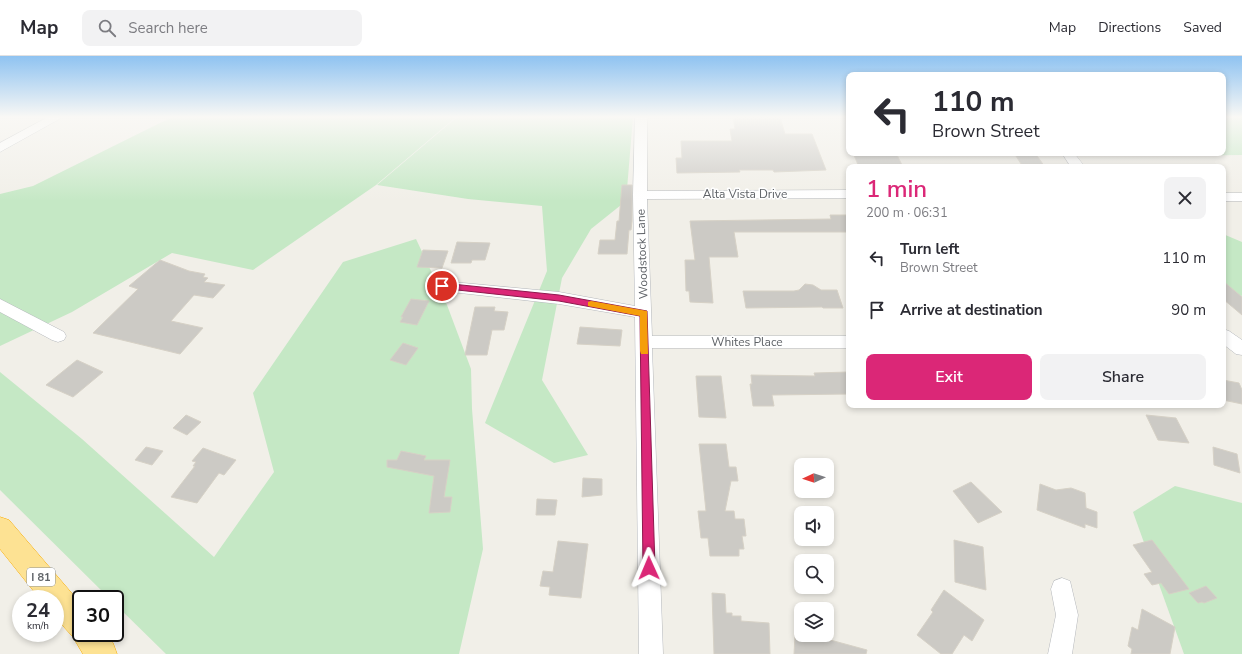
<!DOCTYPE html>
<html lang="en">
<head>
<meta charset="utf-8">
<style>
  :root { --surface:#fff; --page:#f2f2f3; --text:#2b2b33; --muted:#7c7c81; --line:#e1e1e2; --accent:#db2777 }
  body { margin:0; font-family:"Nunito Sans",sans-serif; background:var(--page); color:var(--text); height:100vh; display:flex; flex-direction:column; font-size:15px; white-space:nowrap }
  * { box-sizing:border-box; margin:0 }
  p { font-size:13px; color:var(--muted) }
  .icon { flex:none; width:22px; height:22px; fill:none; stroke:currentColor; stroke-width:2; stroke-linecap:round; stroke-linejoin:round }
  .map { position:relative; flex:1; overflow:hidden }
  .sheet { position:absolute; left:846px; top:108px; width:380px; height:244px; display:flex; flex-direction:column; background:var(--surface); border-radius:8px; box-shadow:0 2px 6px #0003 }
  .sheet>* { flex:none }
  .guide { position:absolute; left:846px; top:16px; width:380px; height:84px; border-radius:8px; box-shadow:0 2px 6px #0003; background:#fff; color:var(--text); overflow:hidden }
  .needle { width:26px; rotate:267deg }
  .buttons { position:absolute; left:794px; top:402px; display:grid; gap:8px }
  .buttons a { display:grid; place-items:center; width:40px; height:40px; border-radius:8px; background:var(--surface); box-shadow:0 2px 6px #0003; font-size:20px }
  .speed { position:absolute; left:12px; top:534px; display:flex; gap:8px; font-size:20px; font-weight:700; text-align:center }
  .speed>* { display:grid; place-content:center; width:52px; height:52px; border-radius:50%; background:var(--surface); box-shadow:0 2px 6px #0003; line-height:1 }
  .speed small { font-size:10px; font-weight:400 }
  .speed .limit { border:2px solid #111; border-radius:6px; background:#fff; color:#111 }
  .pin { position:absolute; display:grid; place-items:center; width:34px; height:34px; color:#fff; margin:-17px; border:2px solid #fff; border-radius:50%; box-shadow:0 1px 4px #0007 }
  .me { position:absolute; width:44px; margin:-22px; rotate:359deg; stroke-linejoin:round; filter:drop-shadow(0 0 3px #0008) }
  .turn { display:flex; align-items:center; gap:14px; height:84px; padding:0 20px; font-size:18px }
  .turn .icon { width:52px; height:52px; stroke-width:2.5 }
  .turn b { display:block; font-size:28px; line-height:34px }
  .round { display:grid; place-items:center; flex:none; width:42px; height:42px; border-radius:8px; background:var(--page) }
  .summary { display:flex; align-items:center; justify-content:space-between; height:68px; padding:0 20px }
  h1 { font-size:24px; font-weight:600; line-height:30px; color:var(--accent) }
  .primary-button { display:flex; gap:8px; margin-top:auto; padding:8px 20px }
  .primary-button a { flex:1; height:46px; border-radius:8px; background:var(--accent); color:#fff; font-size:16px; font-weight:600; line-height:46px; text-align:center }
  .primary-button a+a { background:var(--page); color:var(--text) }
  ul { padding:0; list-style:none }
  li { display:flex; align-items:center; gap:12px; height:52px; padding:0 20px }
  li div { flex:1 }
  li b { display:block; font-size:15px }
  li em { font-style:normal }
  header { display:flex; align-items:center; gap:24px; box-sizing:border-box; height:56px; padding:0 20px; background:var(--surface); border-bottom:1px solid var(--line) }
  header strong { font-size:19px }
  nav { display:flex; gap:22px; margin-inline-start:auto; font-size:14px }
  .search { width:280px; height:36px; background:var(--page); display:flex; align-items:center; gap:10px; box-sizing:border-box; padding:0 14px; border-radius:8px; color:var(--muted); font-size:15px }
  .map>svg:first-child { display:block }
  .green { fill:#c5e8c5 }
  .building { fill:#cccac5; stroke:#d6d1c6 }
  .lines { fill:none; stroke-linecap:round; stroke-linejoin:round }
  .street-casing { stroke:#b5b8bc; stroke-width:1 }
  .highway-casing { stroke:#f9ab00; stroke-width:1 }
  .street { fill:#fff; fill-rule:evenodd }
  .highway { fill:#fde293; fill-rule:evenodd }
  .route { fill:#db2777; stroke:#8e194d }
  .slow { fill:#f59e0b }
  .labels { text-anchor:middle; stroke-width:3; stroke-linejoin:round; paint-order:stroke }
  .shield { fill:#fff; stroke:#8f9295; stroke-width:1 }
  .shield-label { font-size:11px; font-weight:bold; fill:#5f6368 }
  .street-label { font-size:12px; fill:#5f6368; stroke:#fff }
</style>
</head>
<body>
<header>
<strong>Map</strong>
<div class="search"><svg class="icon" aria-label="search" viewBox="0 0 24 24"><circle cx="10" cy="10" r="6"/><path d="M15 15l6 6"/></svg>Search here</div>
<nav><a>Map</a><a>Directions</a><a>Saved</a></nav>
</header>
<div class="map">
<svg width="1242" height="598" viewBox="0 0 1242 598">
  <rect width="100%" height="100%" fill="#f1efe8"/>
  <g class="green">
    <path d="M172,61H456L376,129L253,214L172,197L72,256L0,290V138L33,130Z"/>
    <path d="M457,61H633L626,145L591,173L562,222L542,324L588,399L554,407L485,367L547,215L542,150L468,143L377,129Z"/>
    <path d="M1223,61H1242V99L1158,100L1155,97H1223Z"/>
    <path d="M1223,178L1242,186V240L1223,234Z"/>
    <path d="M416,183L447,249L471,313L472,353L483,493L459,598H166L115,548V543H110L0,434V316L82,383L214,501L274,416L253,337L343,206Z"/>
    <path d="M1175,430L1242,447V598H1184L1133,456Z"/>
  </g>
  <g class="building">
    <path d="M733,61H780L785,78H812L826,114L774,116L773,114H739L740,116L677,117L676,102H682L681,85H732L730,73H735Z"/>
    <path d="M853,97H896L903,111H859Z"/>
    <path d="M1014,97H1035L1045,111H1023Z"/>
    <path d="M622,129H632V165L631,174H629L627,198H598L600,184H615L617,165H619Z"/>
    <path d="M830,159H849V176H734L738,201H709L713,247L690,246L689,235H686L685,204H695L690,165L831,163Z"/>
    <path d="M457,186L490,187L485,204H472L471,207H451Z"/>
    <path d="M423,194L448,195L442,212L417,211Z"/>
    <path d="M160,204L189,215L205,218L203,221L208,222L204,226L225,229L213,242L194,239L171,265L203,272L180,298L93,277L138,233L129,230Z"/>
    <path d="M1223,225L1242,241V259L1223,243Z"/>
    <path d="M805,228L813,229L821,234H837L843,252H823L822,251L746,252L743,235H794L799,234Z"/>
    <path d="M411,243L429,245L417,269L400,266L403,261H401Z"/>
    <path d="M475,251H495L494,255L508,256L504,274H492L487,299H465Z"/>
    <path d="M580,271L622,274L620,290L577,288Z"/>
    <path d="M403,287L418,292L406,309L390,304Z"/>
    <path d="M77,304L103,316L73,341L46,329Z"/>
    <path d="M849,316V338L772,339L774,350H753L750,328H752L751,319L815,320L814,317Z"/>
    <path d="M696,320H721L726,362L699,361Z"/>
    <path d="M1223,324L1239,327L1242,334V348L1223,344Z"/>
    <path d="M186,359L201,366L187,379L173,372Z"/>
    <path d="M1146,359L1176,362L1189,387L1158,384Z"/>
    <path d="M699,388H726L729,411H736L738,425H731L725,455H734L735,463H744L746,480H742L744,493H739V500H710L708,482H701L698,455H706Z"/>
    <path d="M146,391L163,395L152,409L135,404Z"/>
    <path d="M1213,391L1237,398L1240,417L1214,409Z"/>
    <path d="M203,392L236,404L224,419L219,417L197,447L171,441L195,410H193L196,406L192,405Z"/>
    <path d="M401,395L426,400L424,404H450L444,441H452L450,456L429,457L434,420L387,411V404H397Z"/>
    <path d="M583,422L602,423V439L582,441Z"/>
    <path d="M971,426L1002,456L978,467L953,435Z"/>
    <path d="M1040,428L1056,434L1071,432L1085,437L1086,452L1097,456V472L1085,468V472L1037,454Z"/>
    <path d="M537,443L557,444L555,459H536Z"/>
    <path d="M954,484L983,491L986,534L955,526Z"/>
    <path d="M1152,484L1189,533L1169,538L1161,527L1152,529L1144,518L1152,516L1133,489Z"/>
    <path d="M558,485L588,488L581,542L549,539L550,531L540,530L543,515L553,516Z"/>
    <path d="M1206,530L1217,542L1204,547L1202,546L1198,547L1189,537Z"/>
    <path d="M944,534L984,564L972,585L964,579L952,598H941L917,579L933,556L931,554Z"/>
    <path d="M712,537L725,538L726,557H732V560H741V565L769,567L770,598H714Z"/>
    <path d="M1142,553L1175,571L1170,598H1131L1132,593L1128,590L1132,571L1138,574Z"/>
    <path d="M795,579H812L867,594L866,598H794Z"/>
  </g>
  <g class="lines">
    <g class="street-casing">
      <g id="street">
        <path d="M48,61H63L0,96V87Z"/>
        <path d="M635,61H647V135L849,134V142L647,143L652,280H849V292H652L663,598H639L635,261L559,248L442,235L436,234L434,230L436,226L442,225L559,236L635,250L633,139Z"/>
        <path d="M1062,97H1074L1085,111H1071Z"/>
        <rect x="1223" y="137" width="19" height="8"/>
        <path d="M0,243L64,276L66,280L64,284L58,286L52,284L0,256Z"/>
        <path d="M1223,273L1229,275L1242,284V299L1236,298L1223,288Z"/>
        <path d="M1062,522L1070,525L1078,559L1072,598H1048L1056,559L1051,533L1054,525Z"/>
      </g>
    </g>
    <g class="highway-casing">
      <path id="highway" d="M0,461L9,464L81,548V577H105L113,587L117,598H83L73,581L55,561V543H40L0,493Z"/>
    </g>
    <use href="#street" class="street"/>
    <use href="#highway" class="highway"/>
  </g>
  <linearGradient id="sky" x2="0" y2="1"><stop stop-color="#8fc3f1"/><stop offset="0.42" stop-color="#f9f8f5"/><stop offset="1" stop-color="#f9f8f5" stop-opacity="0"/></linearGradient>
  <rect width="1242" height="145" fill="url(#sky)"/>
  <path class="route" d="M442,227L559,239L647,255L655,512L653,516L649,518L645,516L643,512L640,260L559,245L439,232V228Z"/>
  <path class="slow" d="M591,245L647,255L648,298H641L640,295V260L588,250V246Z"/>
  <g class="labels">
    <rect class="shield" x="27" y="512" width="28" height="18" rx="3"/>
    <g class="shield-label">
      <text x="41" y="525">I 81</text>
    </g>
    <g class="street-label">
      <text x="745" y="142">Alta Vista Drive</text>
      <text transform="translate(642 198) rotate(-92)" y="4">Woodstock Lane</text>
      <text x="747" y="290">Whites Place</text>
    </g>
  </g>
</svg>
<div class="buttons">
<a><svg class="needle" viewBox="-14 -14 28 28"><path d="M0-13l5 13h-10z" fill="#e53935"/><path d="M0 13l5-13h-10z" fill="#7c7c81"/></svg></a>
<a><svg class="icon" aria-label="sound" viewBox="0 0 24 24"><path d="M4 9h4l5-4v14l-5-4H4zM17 9q2 3 0 6"/></svg></a>
<a><svg class="icon" aria-label="search" viewBox="0 0 24 24"><circle cx="10" cy="10" r="6"/><path d="M15 15l6 6"/></svg></a>
<a><svg class="icon" aria-label="layers" viewBox="0 0 24 24"><path d="M12 4l9 5-9 5-9-5zM3 14l9 5 9-5"/></svg></a>
</div>
<div class="speed"><div>24<small>km/h</small></div><div class="limit">30</div></div>
<div class="pin" style="left:442px;top:230px;background:#d93025"><svg class="icon" aria-label="arrive" viewBox="0 0 24 24"><path d="M6 21V4h12l-3 4 3 4H6"/></svg></div>
<svg class="me" style="left:649px;top:512px" viewBox="-20 -20 40 40"><path d="M0-17L14 15 0 8-14 15z" fill="#db2777" stroke="#fff" stroke-width="4"/></svg>
<div class="guide">
<div class="turn"><svg class="icon" aria-label="left" viewBox="0 0 24 24"><path d="M17 20v-9H6M10 6l-5 5 5 5"/></svg><div><b>110 m</b>Brown Street</div></div>
</div>
<section class="sheet">
<div class="summary"><div><h1>1 min</h1><p>200 m · 06:31</p></div><a class="round"><svg class="icon" aria-label="close" viewBox="0 0 24 24"><path d="M6 6l12 12M18 6L6 18"/></svg></a></div>
<ul>
<li><svg class="icon" aria-label="left" viewBox="0 0 24 24"><path d="M17 20v-9H6M10 6l-5 5 5 5"/></svg><div><b>Turn left</b><p>Brown Street</p></div><em>110 m</em></li>
<li><svg class="icon" aria-label="arrive" viewBox="0 0 24 24"><path d="M6 21V4h12l-3 4 3 4H6"/></svg><div><b>Arrive at destination</b></div><em>90 m</em></li>
</ul>
<div class="primary-button"><a>Exit</a><a>Share</a></div>
</section>
</div>
</body>
</html>
